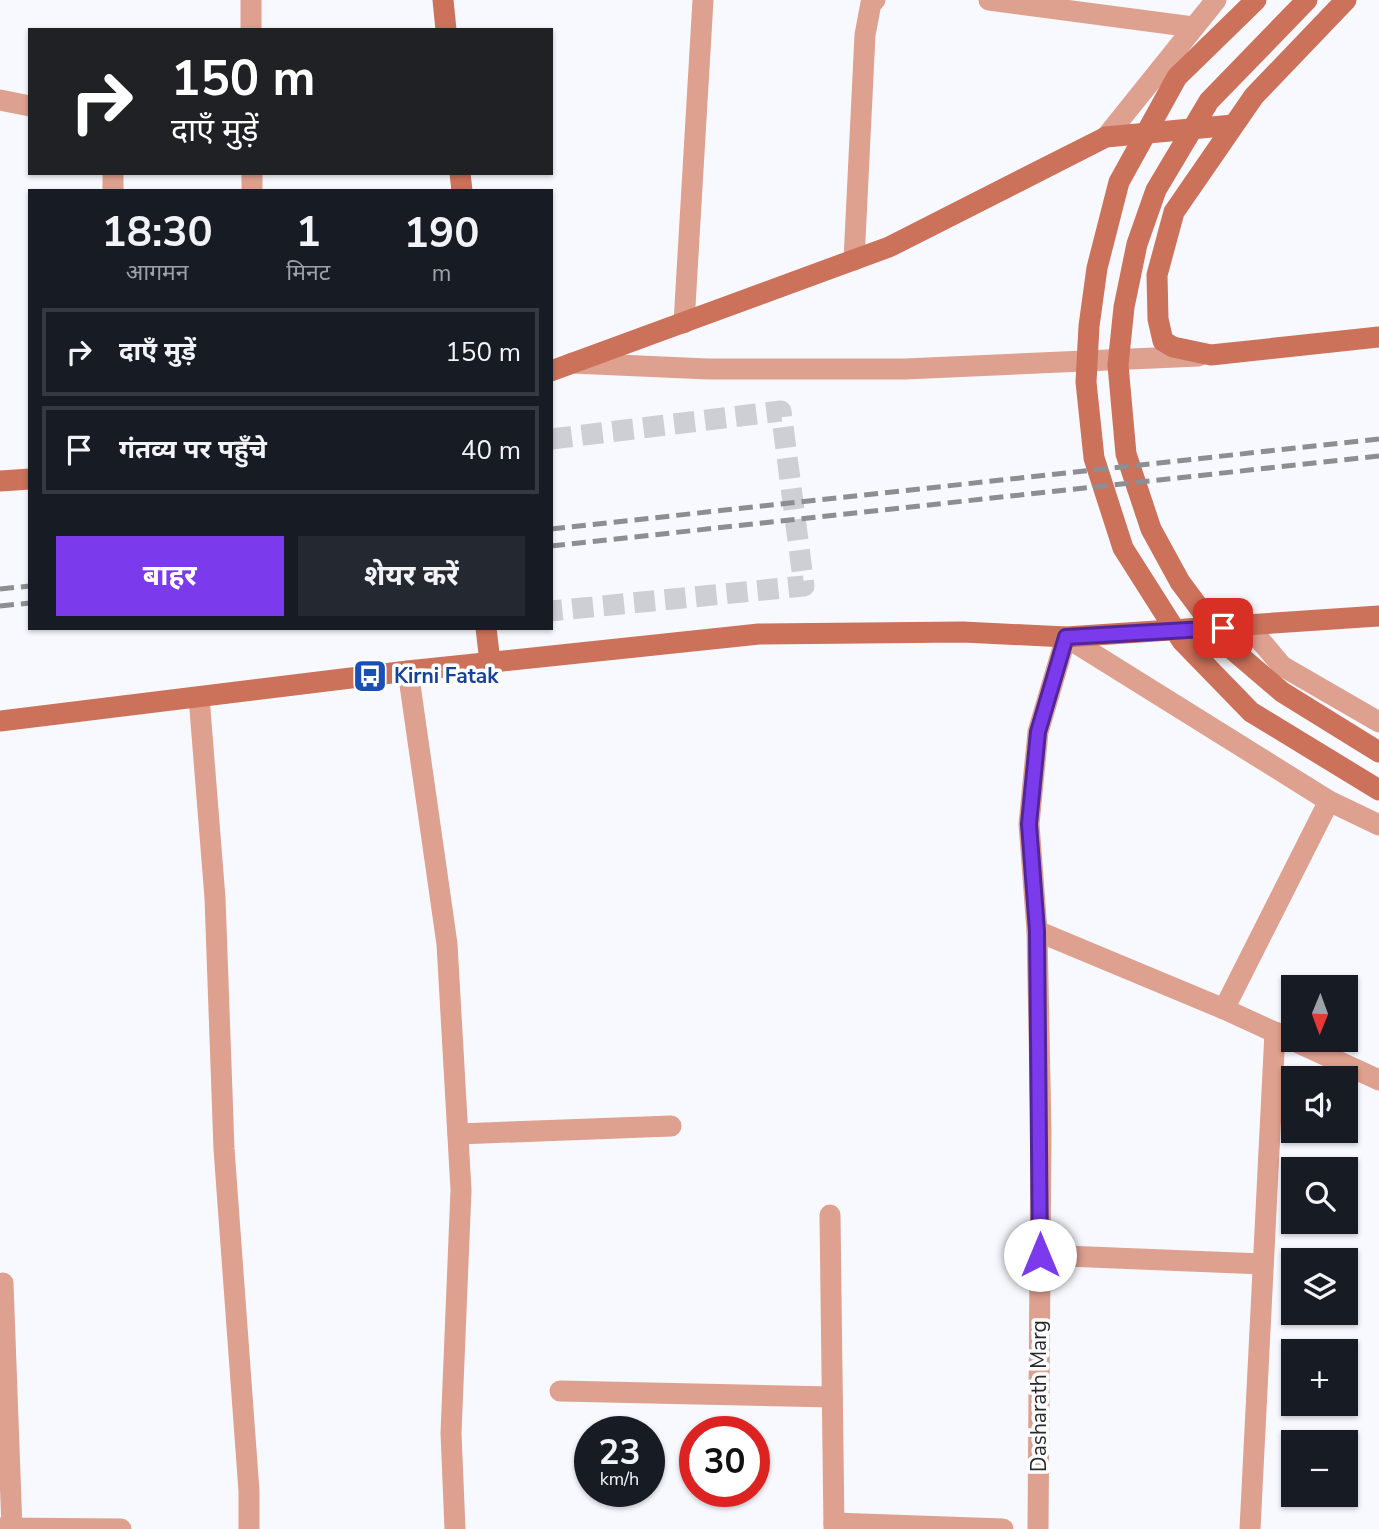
<!DOCTYPE html>
<html lang="hi">
<head>
<meta charset="utf-8">
<style>
  :root { --surface:#171b24; --page:#242831; --text:#f1f3f6; --muted:#9ea1a6; --line:#363941; --accent:#7c3aed }
  body { margin:0; font-family:"Nunito Sans","Noto Sans Devanagari",sans-serif; background:var(--page); color:var(--text); height:100vh; display:flex; flex-direction:column; font-size:26px; white-space:nowrap }
  * { box-sizing:border-box; margin:0 }
  p { font-size:23px; color:var(--muted) }
  .icon { flex:none; width:38px; height:38px; fill:none; stroke:currentColor; stroke-width:2; stroke-linecap:round; stroke-linejoin:round }
  .map { position:relative; flex:1; overflow:hidden }
  .drawer { position:absolute; left:28px; top:189px; width:525px; height:441px; display:flex; flex-direction:column; background:var(--surface); border-radius:0px; box-shadow:0 2px 5px #0004 }
  .drawer>* { flex:none }
  .guide { position:absolute; left:28px; top:28px; width:525px; height:147px; border-radius:0px; box-shadow:0 2px 5px #0004; background:#202124; color:#fff; overflow:hidden }
  .needle { width:46px; rotate:181deg }
  .buttons { position:absolute; left:1281px; top:975px; display:grid; gap:14px }
  .buttons a { display:grid; place-items:center; width:77px; height:77px; border-radius:0px; background:var(--surface); box-shadow:0 2px 5px #0004; font-size:35px }
  .speed { position:absolute; left:574px; top:1416px; display:flex; gap:14px; font-size:35px; font-weight:700; text-align:center }
  .speed>* { display:grid; place-content:center; width:91px; height:91px; border-radius:50%; background:var(--surface); box-shadow:0 2px 5px #0004; line-height:1 }
  .speed small { font-size:18px; font-weight:400 }
  .speed .limit { border:10px solid #d22; background:#fff; color:#111 }
  .pin { position:absolute; display:grid; place-items:center; width:60px; height:60px; color:#fff; margin:-30px; border-radius:14px; box-shadow:0 4px 10px #0006 }
  .me { position:absolute; width:77px; margin:-38px; rotate:0deg; stroke-linejoin:round; filter:drop-shadow(0 0 5px #0008) }
  .turn { display:flex; align-items:center; gap:24px; height:147px; padding:0 28px; font-size:32px }
  .turn .icon { width:91px; height:91px; stroke-width:2.5 }
  .turn b { display:block; font-size:49px; line-height:60px }
  .eta { display:flex; justify-content:space-evenly; align-items:center; height:119px; text-align:center }
  .eta b { font-size:42px; font-weight:700; line-height:49px }
  .cta { display:flex; gap:14px; margin-top:auto; padding:14px 28px }
  .cta a { flex:1; height:80px; border-radius:0px; background:var(--accent); color:#fff; font-size:28px; font-weight:700; line-height:80px; text-align:center }
  .cta a+a { background:var(--page); color:var(--text) }
  ul { padding:0; list-style:none }
  li { display:flex; align-items:center; gap:21px; height:88px; margin:0 14px 10px; padding:0 14px; border:4px solid var(--line); border-radius:0px }
  li div { flex:1 }
  li b { display:block; font-size:26px }
  li em { font-style:normal }
  .map>svg:first-child { display:block }
  .lines { fill:none; stroke-linecap:round; stroke-linejoin:round }
  .secondary-tunnel { stroke:#cecfd4; stroke-width:21; stroke-dasharray:21 10; stroke-linecap:butt }
  .street { stroke:#dea08f; stroke-width:21 }
  .secondary { stroke:#cc715a; stroke-width:21 }
  .rail { stroke:#8d8e92; stroke-width:5; stroke-dasharray:14 7; stroke-linecap:butt }
  .route-casing { stroke:#51269a; stroke-width:18 }
  .route { stroke:#7c3aed; stroke-width:12 }
  .labels { text-anchor:middle; stroke-width:7; stroke-linejoin:round; paint-order:stroke }
  .transit-label { font-size:21px; font-weight:bold; fill:#164399; stroke:#fff; text-anchor:start }
  .street-label { font-size:21px; fill:#28292b; stroke:#fff }
</style>
</head>
<body>
<div class="map">
<svg width="1379" height="1529" viewBox="0 0 1379 1529">
  <rect width="100%" height="100%" fill="#f8f9fe"/>
  <g class="lines">
    <path class="secondary-tunnel" d="M551,439L781,411L804,586L551,611"/>
    <g class="street">
      <path d="M251,0V30"/>
      <path d="M989,0L1193,27"/>
      <path d="M0,100L30,106"/>
      <path d="M1106,137L1216,0"/>
      <path d="M113,173V191"/>
      <path d="M252,173V191"/>
      <path d="M854,260L865,35L871,3L875,0"/>
      <path d="M684,323L703,0"/>
      <path d="M572,363L708,369H905L1199,356"/>
      <path d="M1249,627L1282,666L1379,722"/>
      <path d="M408,671L447,944L461,1190L451,1433L455,1529"/>
      <path d="M199,697L215,898L224,1149L249,1491V1529"/>
      <path d="M1037,931L1224,1009L1379,1080"/>
      <path d="M1224,1009L1329,801"/>
      <path d="M458,1134L671,1126"/>
      <path d="M830,1215L834,1529"/>
      <path d="M1040,1255L1263,1264"/>
      <path d="M3,1283L12,1529"/>
      <path d="M560,1391L832,1397"/>
      <path d="M834,1523L1003,1529"/>
      <path d="M0,1528L121,1529"/>
      <path d="M1038,1529L1041,1132L1037,931L1029,824L1038,732L1066,637L1329,801L1379,825"/>
      <path d="M1250,1529L1275,1032"/>
    </g>
    <g class="secondary">
      <path d="M443,0L446,30"/>
      <path d="M1256,0L1177,77L1119,182L1097,268L1089,326L1086,382L1094,458L1123,548L1182,641L1251,712L1379,790"/>
      <path d="M1307,0L1209,101L1156,190L1137,244L1124,307L1118,365L1126,454L1151,529L1180,582L1227,645L1282,692L1379,752"/>
      <path d="M1346,0L1254,96L1174,212L1157,275L1158,319L1163,341L1173,347L1211,355L1379,337"/>
      <path d="M460,173L462,191"/>
      <path d="M551,371L889,247L1106,137L1233,125"/>
      <path d="M0,481L30,479"/>
      <path d="M486,628L490,662"/>
      <path d="M0,721L408,671L759,634L963,632L1066,637L1379,616"/>
    </g>
    <g class="rail">
      <path d="M551,529L1379,439"/>
      <path d="M551,546L1379,456"/>
      <path d="M0,589L30,586"/>
      <path d="M0,606L30,603"/>
    </g>
  </g>
  <g class="lines">
    <g class="route-casing">
      <path id="route" d="M1040,1255L1037,931L1029,824L1038,732L1066,637L1223,628"/>
    </g>
    <use href="#route" class="route"/>
  </g>
  <defs>
    <g id="bus-square" transform="scale(1.75)"><rect x="-9" y="-9" width="18" height="18" rx="4" fill="#1a4fb4" stroke="#fff"/><path d="M-5-6H5V4H4V6H2V4H-2V6H-4V4H-5ZM-3.5-4V0h7V-4ZM-3.5 1.2v1.5H-2V1.2ZM2 1.2v1.5H3.5V1.2Z" fill="#fff"/></g>
  </defs>
  <g fill-rule="evenodd">
    <use href="#bus-square" x="370" y="676"/>
  </g>
  <g class="labels">
    <g class="transit-label">
      <text x="394" y="683">Kirni Fatak</text>
    </g>
    <g class="street-label">
      <text transform="translate(1039 1396) rotate(-90)" y="7">Dasharath Marg</text>
    </g>
  </g>
</svg>
<div class="buttons">
<a><svg class="needle" viewBox="-14 -14 28 28"><path d="M0-13l5 13h-10z" fill="#e53935"/><path d="M0 13l5-13h-10z" fill="#9ea1a6"/></svg></a>
<a><svg class="icon" aria-label="sound" viewBox="0 0 24 24"><path d="M4 9h4l5-4v14l-5-4H4zM17 9q2 3 0 6"/></svg></a>
<a><svg class="icon" aria-label="search" viewBox="0 0 24 24"><circle cx="10" cy="10" r="6"/><path d="M15 15l6 6"/></svg></a>
<a><svg class="icon" aria-label="layers" viewBox="0 0 24 24"><path d="M12 4l9 5-9 5-9-5zM3 14l9 5 9-5"/></svg></a>
<a>+</a>
<a>−</a>
</div>
<div class="speed"><div>23<small>km/h</small></div><div class="limit">30</div></div>
<div class="pin" style="left:1223px;top:628px;background:#d93025"><svg class="icon" aria-label="arrive" viewBox="0 0 24 24"><path d="M6 21V4h12l-3 4 3 4H6"/></svg></div>
<svg class="me" style="left:1040px;top:1255px" viewBox="-20 -20 40 40"><circle r="19" fill="#fff"/><path d="M0-13L10 11 0 6-10 11z" fill="#7c3aed"/></svg>
<div class="guide">
<div class="turn"><svg class="icon" aria-label="right" viewBox="0 0 24 24"><path d="M7 20v-9h11M14 6l5 5-5 5"/></svg><div><b>150 m</b>दाएँ मुड़ें</div></div>
</div>
<section class="drawer">
<div class="eta">
<div><b>18:30</b><p>आगमन</p></div>
<div><b>1</b><p>मिनट</p></div>
<div><b>190</b><p>m</p></div>
</div>
<ul>
<li><svg class="icon" aria-label="right" viewBox="0 0 24 24"><path d="M7 20v-9h11M14 6l5 5-5 5"/></svg><div><b>दाएँ मुड़ें</b></div><em>150 m</em></li>
<li><svg class="icon" aria-label="arrive" viewBox="0 0 24 24"><path d="M6 21V4h12l-3 4 3 4H6"/></svg><div><b>गंतव्य पर पहुँचे</b></div><em>40 m</em></li>
</ul>
<div class="cta"><a>बाहर</a><a>शेयर करें</a></div>
</section>
</div>
</body>
</html>
